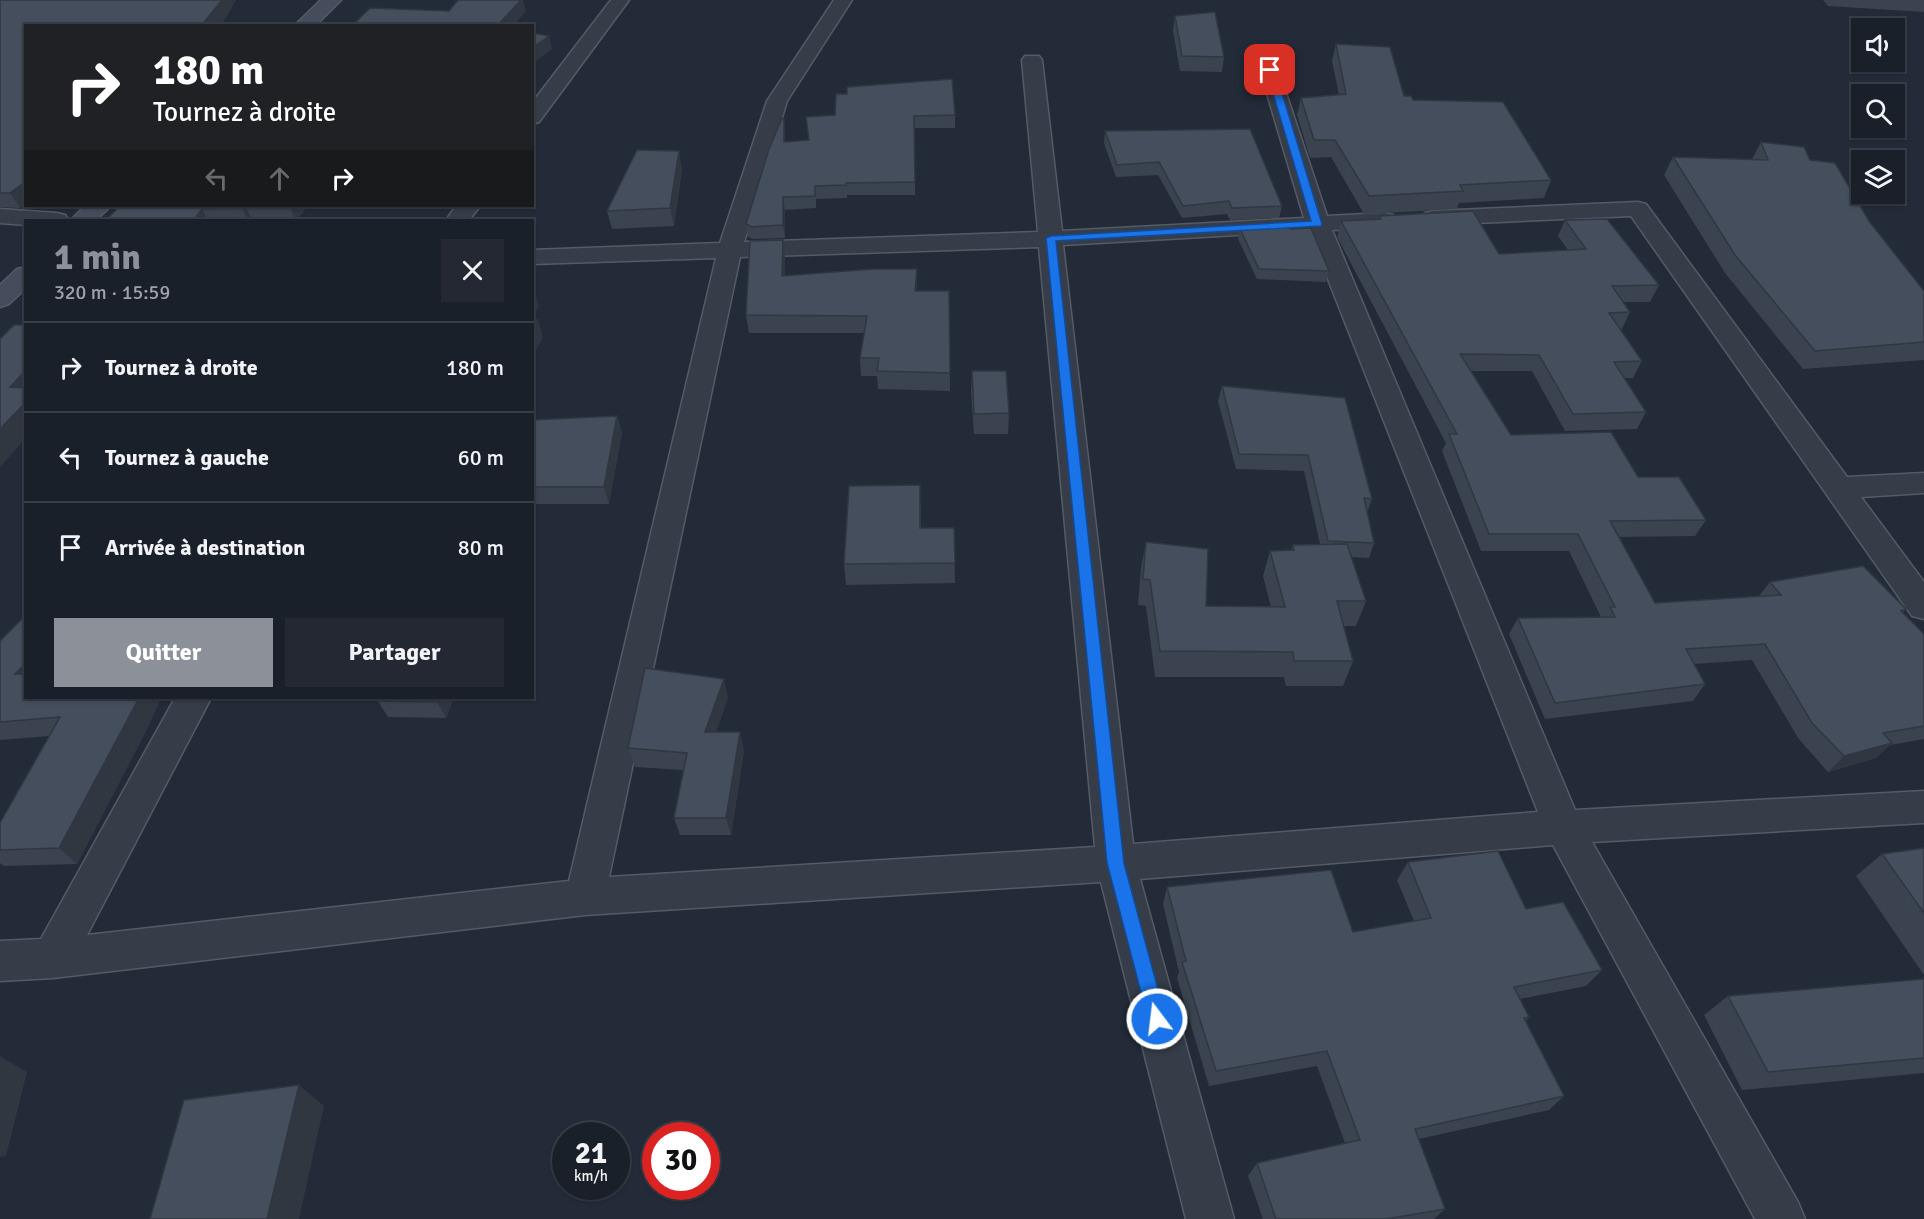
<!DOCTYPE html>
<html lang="fr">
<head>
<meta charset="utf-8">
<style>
  :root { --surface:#1a202a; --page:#232832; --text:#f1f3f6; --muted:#9fa3a8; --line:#383e47; --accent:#8c9099 }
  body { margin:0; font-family:Signika,sans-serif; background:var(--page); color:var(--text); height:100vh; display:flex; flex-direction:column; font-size:22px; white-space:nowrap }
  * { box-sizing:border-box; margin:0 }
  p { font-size:20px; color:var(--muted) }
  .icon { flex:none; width:33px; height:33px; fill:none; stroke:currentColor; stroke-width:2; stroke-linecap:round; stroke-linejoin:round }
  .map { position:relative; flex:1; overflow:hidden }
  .side { position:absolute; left:24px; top:219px; width:510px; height:480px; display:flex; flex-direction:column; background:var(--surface); border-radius:0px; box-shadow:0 2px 4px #0004,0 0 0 2px var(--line) }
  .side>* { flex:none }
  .guide { position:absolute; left:24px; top:24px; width:510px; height:183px; border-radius:0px; box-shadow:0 2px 4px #0004,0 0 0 2px var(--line); background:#202124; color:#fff; overflow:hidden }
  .buttons { position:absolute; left:1851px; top:18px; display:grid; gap:12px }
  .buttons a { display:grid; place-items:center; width:54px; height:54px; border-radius:0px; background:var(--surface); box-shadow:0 2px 4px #0004,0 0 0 2px var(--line); font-size:30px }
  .speed { position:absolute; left:552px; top:1122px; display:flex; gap:12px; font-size:30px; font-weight:700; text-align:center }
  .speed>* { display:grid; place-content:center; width:78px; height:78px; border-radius:50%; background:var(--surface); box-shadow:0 2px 4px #0004,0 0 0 2px var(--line); line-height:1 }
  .speed small { font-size:15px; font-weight:400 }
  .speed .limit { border:9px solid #d22; background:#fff; color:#111 }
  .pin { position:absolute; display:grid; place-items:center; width:51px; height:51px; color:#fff; margin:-26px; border-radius:12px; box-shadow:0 3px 9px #0006 }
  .me { position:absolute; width:66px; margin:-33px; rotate:345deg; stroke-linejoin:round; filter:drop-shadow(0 0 4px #0008) }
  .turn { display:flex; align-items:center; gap:21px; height:126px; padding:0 30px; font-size:27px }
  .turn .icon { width:78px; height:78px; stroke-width:2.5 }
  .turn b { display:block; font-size:42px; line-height:51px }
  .lanes { display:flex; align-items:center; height:57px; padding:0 30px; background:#0003; justify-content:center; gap:30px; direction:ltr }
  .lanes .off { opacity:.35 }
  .round { display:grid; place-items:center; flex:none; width:63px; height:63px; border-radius:0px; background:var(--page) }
  .head { display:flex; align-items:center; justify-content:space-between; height:102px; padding:0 30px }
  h1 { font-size:36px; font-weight:700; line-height:45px; color:var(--accent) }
  .cta { display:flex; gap:12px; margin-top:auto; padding:12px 30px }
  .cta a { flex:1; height:69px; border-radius:0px; background:var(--accent); color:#fff; font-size:24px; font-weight:700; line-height:69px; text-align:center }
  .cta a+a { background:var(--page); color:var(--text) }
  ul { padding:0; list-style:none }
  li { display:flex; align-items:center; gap:18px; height:90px; padding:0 30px; border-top:2px solid var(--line) }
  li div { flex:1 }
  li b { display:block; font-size:22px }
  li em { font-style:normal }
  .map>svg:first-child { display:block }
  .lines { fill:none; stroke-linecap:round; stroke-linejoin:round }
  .street-casing { stroke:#545b66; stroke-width:3 }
  .secondary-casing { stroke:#545b66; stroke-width:3 }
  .street { fill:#363d48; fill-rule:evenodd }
  .secondary { fill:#454c5b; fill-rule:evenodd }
  .wall { fill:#3a434f }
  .shaded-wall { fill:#303740 }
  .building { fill:#444e5c; stroke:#303740; stroke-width:1.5 }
  .route { fill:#1a73e8; stroke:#114b97; stroke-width:1.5 }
</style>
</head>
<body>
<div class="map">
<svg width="1924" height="1219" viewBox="0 0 1924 1219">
  <rect width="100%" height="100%" fill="#232b38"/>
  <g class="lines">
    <g class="street-casing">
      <g id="street">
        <path d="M611,0H629L539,122L532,124V103Z"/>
        <path d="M834,0H852L787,101L744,242L1038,232L1022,60L1025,56H1039L1042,60L1062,231L1304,218L1260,70L1263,66H1277L1327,216L1385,213L1393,215L1397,220L1393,225L1385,227L1332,230L1575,810L1924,791V823L1592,842L1798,1202L1805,1219H1755L1553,845L1140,879L1234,1219H1186L1101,882L585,915L53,978L0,981V941L41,939L175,698H211L87,935L569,881L716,258L532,264V250L720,243L767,101ZM1309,231L1538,812L1133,844L1063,245ZM1039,247L1095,847L609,877L740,257Z"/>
        <path d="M1638,202L1646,204L1847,477L1924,473V493L1861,497L1924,582V619L1912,616L1631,216L1433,225L1425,223L1421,218L1425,213L1433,211Z"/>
        <path d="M456,206H480L469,220H446Z"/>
        <path d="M0,209L57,213L65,215L69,220H26V225L0,223Z"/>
      </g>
    </g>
    <g class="secondary-casing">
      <g id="secondary">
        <path d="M321,0H341L315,26H294Z"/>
        <path d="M85,206H111L96,220H71Z"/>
        <path d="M26,267V288L9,304L0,307V285L17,269Z"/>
      </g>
    </g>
    <use href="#street" class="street"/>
    <use href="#secondary" class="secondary"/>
  </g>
  <g class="wall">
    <path d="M0,0L227,16L219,26H26L20,208L0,207Z"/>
    <path d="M1823,0H1924V12L1828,6Z"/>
    <path d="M1175,16L1224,57L1222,72L1180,71L1173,31Z"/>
    <path d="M1336,44L1404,96L1413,100L1551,180L1544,198L1459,203L1457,209L1364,214L1331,157L1310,158L1297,115L1301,98L1339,95L1332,61Z"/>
    <path d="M955,115V128H915V195H847V198L816,199V208L785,210V238L753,239L748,237L746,224L784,119L785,142L809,140L806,117Z"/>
    <path d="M1105,131L1282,206L1279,218L1230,220L1227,214L1182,218L1158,175L1116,177L1104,143Z"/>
    <path d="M1761,142L1810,160L1869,221L1924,291V360L1803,369L1725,273L1664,175L1673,157L1752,159Z"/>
    <path d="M682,169L674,226L612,229L607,211Z"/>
    <path d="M120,206H308L296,220L252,219L251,220H106Z"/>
    <path d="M1379,216L1499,254L1568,250L1558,236L1565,220L1659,285L1650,302H1623L1630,312L1622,329H1620L1642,361L1633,378H1624L1646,412L1637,429L1565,431L1532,371H1471L1511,435L1638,477L1706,520L1695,536L1619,537L1655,603L1759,596L1770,582L1906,609L1903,613L1924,634V739L1890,745L1876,758L1828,772L1798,738L1752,660L1694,664L1705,684L1693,701L1545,719L1509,634L1518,618L1601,617L1569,551H1481L1442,451L1446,443L1337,237L1341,221L1378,219Z"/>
    <path d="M1240,229H1290L1329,271L1326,282L1257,279L1238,239Z"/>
    <path d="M783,240L785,258V276L917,291H949L950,391L878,389L877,376H861L860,358L864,333H749L746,315Z"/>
    <path d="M972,371L1009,413L1008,434H974L971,392Z"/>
    <path d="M1222,386L1372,499L1367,513L1374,543L1369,558L1351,557L1366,601L1356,626H1344L1353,661L1343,686H1286L1284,677H1155L1146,606L1138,605L1141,568L1146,542L1206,606L1271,607L1263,576L1270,551L1291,550L1293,545L1320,544L1304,471L1236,469L1218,401Z"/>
    <path d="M617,416L622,433L609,504H532V420Z"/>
    <path d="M921,505V528H954L955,583L846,585L844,564Z"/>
    <path d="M0,641L26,698L150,723L77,864L4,866L0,863V823L49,736L0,740Z"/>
    <path d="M728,697L716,732L744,751L731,835H680L674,818L683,770L635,767L628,748Z"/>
    <path d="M379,698H454L446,718L388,717L378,701Z"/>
    <path d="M1924,848V975L1856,876L1882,854Z"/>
    <path d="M1408,862L1526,909L1602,970L1586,986L1520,999L1529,1017L1526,1021L1564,1096L1549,1110L1419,1139L1445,1209L1434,1219H1263L1248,1176L1257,1163L1345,1143L1317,1066L1209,1086L1177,978L1179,972L1163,904L1167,887L1353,932L1414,921L1397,880Z"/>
    <path d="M1924,979V1073L1742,1090L1704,1015L1728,996Z"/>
  </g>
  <g class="shaded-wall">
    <path d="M222,0H236L227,16L219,26H201Z"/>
    <path d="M521,0H523L526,11L513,26H497Z"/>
    <path d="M549,36L552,49L532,64V48Z"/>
    <path d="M784,119L785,131V154L784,142Z"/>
    <path d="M679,151L682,169L674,226L670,208Z"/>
    <path d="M26,181V204L20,208L10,193Z"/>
    <path d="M783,197L785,210V238L783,225Z"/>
    <path d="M244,206H245L252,219L251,220H248L242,208Z"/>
    <path d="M289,206H308L296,220Z"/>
    <path d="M202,209L208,220H194Z"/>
    <path d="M783,240L785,258V294L782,276Z"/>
    <path d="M917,269V287L916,309L915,291Z"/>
    <path d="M534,290L539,306L532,319V292Z"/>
    <path d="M538,320L543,337L532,358V331Z"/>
    <path d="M26,370V438L0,467V429L10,387Z"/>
    <path d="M617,416L622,433L609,504L604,487Z"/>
    <path d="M26,663V686L15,674Z"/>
    <path d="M724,679L728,697L710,751L705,732Z"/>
    <path d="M139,698H161L150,723L77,864L59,848Z"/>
    <path d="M438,698H454L446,718L437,702Z"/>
    <path d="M740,732L744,751L731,835L726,818Z"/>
    <path d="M1892,743L1876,758L1828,772L1844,756Z"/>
    <path d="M0,1056L27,1072L6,1156L0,1157Z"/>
    <path d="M299,1085L324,1106L299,1219H267Z"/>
  </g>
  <g class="building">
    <path d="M0,0H222L201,26H26V181L10,193H0Z"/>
    <path d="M458,0H521L497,26H352L370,8L449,11Z"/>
    <path d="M1215,12L1224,57L1182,56L1175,16Z"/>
    <path d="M532,33L549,36L532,48Z"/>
    <path d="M1336,44L1390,47L1404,96H1411L1413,100L1503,102L1551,180L1460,185L1463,191L1369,196L1335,140H1314L1301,98L1346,94Z"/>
    <path d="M952,79L955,115L914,116L915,182L846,183V185L815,186V196L783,197V225L751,227L746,224L769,149L782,118L784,119V142L809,140L806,117L835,115L836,94H847V87Z"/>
    <path d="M1250,129L1282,206L1232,208L1229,201L1183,206L1159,162L1117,165L1105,131Z"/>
    <path d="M1761,142L1804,147L1810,160L1835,163L1869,221L1924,291V342L1815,351L1735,255L1673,157L1768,160Z"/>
    <path d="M637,150L679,151L670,208L607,211Z"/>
    <path d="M120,206H244L242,208L202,209L194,220H106Z"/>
    <path d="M1473,211L1499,254L1586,249L1565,220L1607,219L1659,285L1612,286L1630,312L1609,313L1642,361L1614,362L1646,412L1573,414L1539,355L1460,354L1511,435L1611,432L1638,477H1679L1706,520L1610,521L1655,603L1781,595L1770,582L1863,566L1906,609L1901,611L1924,634V726L1883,733L1892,743L1844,756L1812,723L1765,644L1686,649L1705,684L1555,703L1518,618L1615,617L1610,607H1615L1578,534H1489L1449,434H1457L1341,221L1381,219L1379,216Z"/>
    <path d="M1289,226L1290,229L1311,228L1329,271L1259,269L1240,229Z"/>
    <path d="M783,240L782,276L873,269H917L915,291H949L950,373L877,371L879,358H860L867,316L746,315L750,241Z"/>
    <path d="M532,320H538L532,331Z"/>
    <path d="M14,325H26V370L10,387L26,388V402L0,429V339Z"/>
    <path d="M972,371H1006L1009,413L974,414Z"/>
    <path d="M1222,386L1345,398L1372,499L1364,498L1374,543L1328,541L1308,455L1239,454Z"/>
    <path d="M617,416L604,487H532V420Z"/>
    <path d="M920,485V528H954L955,563L844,564L849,486Z"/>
    <path d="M1146,542L1208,549L1206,606L1285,607L1270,551L1294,550L1293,545L1347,544L1366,601H1337L1353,661H1294L1293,652L1160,651L1150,580L1143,579Z"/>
    <path d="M26,615V663L15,674H26V698H139L59,848L0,850V823L60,717L0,722V641Z"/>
    <path d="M645,668L724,679L705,732H740L726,818H674L687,753L628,748Z"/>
    <path d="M379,698H438L437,702L378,701Z"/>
    <path d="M1924,848V913L1882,854Z"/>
    <path d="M1498,851L1526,909L1563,902L1602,970L1514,987L1529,1017L1524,1018L1564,1096L1415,1129L1445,1209L1386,1219H1276L1257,1163L1360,1140L1327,1051L1216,1071L1182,962L1186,961L1167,887L1331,870L1353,932L1431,918L1408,862Z"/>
    <path d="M1924,979V1058L1768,1072L1728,996Z"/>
    <path d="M299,1085L267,1219H150L184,1100Z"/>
  </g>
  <path class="route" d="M1270,67L1275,70L1322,224L1321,226L1056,241L1124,863L1166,1019L1163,1025L1157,1028L1151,1025L1148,1019L1107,863L1046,238L1051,236L1311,221L1266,70Z"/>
</svg>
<div class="buttons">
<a><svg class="icon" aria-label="sound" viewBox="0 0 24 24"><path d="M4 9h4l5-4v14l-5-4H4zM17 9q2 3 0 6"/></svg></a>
<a><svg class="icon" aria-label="search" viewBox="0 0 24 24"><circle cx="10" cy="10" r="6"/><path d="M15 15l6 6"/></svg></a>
<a><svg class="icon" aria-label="layers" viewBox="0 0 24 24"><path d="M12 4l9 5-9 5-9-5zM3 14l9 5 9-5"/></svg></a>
</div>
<div class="speed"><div>21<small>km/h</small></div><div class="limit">30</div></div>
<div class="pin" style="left:1270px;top:70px;background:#d93025"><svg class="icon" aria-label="arrive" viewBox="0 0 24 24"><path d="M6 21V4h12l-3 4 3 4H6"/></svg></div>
<svg class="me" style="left:1157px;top:1019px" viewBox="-20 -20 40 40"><circle r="17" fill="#1a73e8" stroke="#fff" stroke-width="3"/><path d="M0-11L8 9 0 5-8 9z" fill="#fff"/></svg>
<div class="guide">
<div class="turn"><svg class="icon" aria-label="right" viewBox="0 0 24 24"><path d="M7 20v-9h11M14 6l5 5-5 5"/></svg><div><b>180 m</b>Tournez à droite</div></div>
<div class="lanes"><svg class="icon off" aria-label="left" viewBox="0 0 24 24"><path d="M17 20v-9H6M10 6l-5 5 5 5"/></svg><svg class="icon off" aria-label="ahead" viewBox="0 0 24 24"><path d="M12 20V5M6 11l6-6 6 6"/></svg><svg class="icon" aria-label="right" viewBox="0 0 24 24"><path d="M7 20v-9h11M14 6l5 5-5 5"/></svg></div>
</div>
<section class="side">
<div class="head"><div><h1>1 min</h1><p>320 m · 15:59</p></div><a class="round"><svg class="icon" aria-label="close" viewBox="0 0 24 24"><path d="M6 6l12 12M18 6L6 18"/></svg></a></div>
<ul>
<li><svg class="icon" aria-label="right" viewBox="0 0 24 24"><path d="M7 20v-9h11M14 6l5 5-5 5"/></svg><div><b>Tournez à droite</b></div><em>180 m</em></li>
<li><svg class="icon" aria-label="left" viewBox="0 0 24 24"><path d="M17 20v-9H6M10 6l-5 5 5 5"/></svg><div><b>Tournez à gauche</b></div><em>60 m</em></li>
<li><svg class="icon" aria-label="arrive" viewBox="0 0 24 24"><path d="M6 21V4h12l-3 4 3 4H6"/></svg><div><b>Arrivée à destination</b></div><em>80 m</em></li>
</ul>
<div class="cta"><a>Quitter</a><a>Partager</a></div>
</section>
</div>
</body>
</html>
